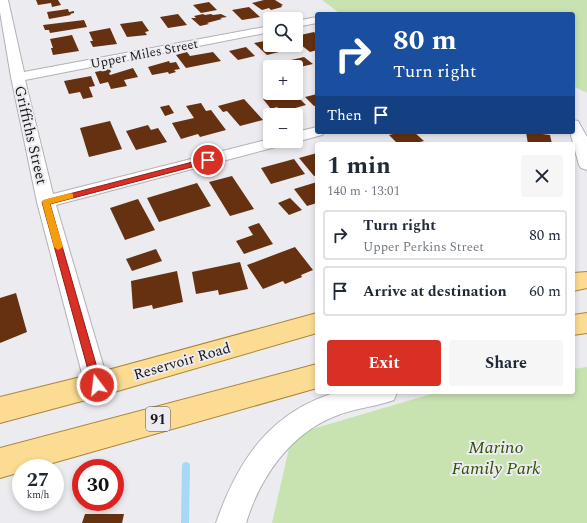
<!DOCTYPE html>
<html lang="en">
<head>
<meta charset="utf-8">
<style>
  :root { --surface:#fff; --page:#f6f6f7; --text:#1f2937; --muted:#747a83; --line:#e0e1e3; --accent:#d93025 }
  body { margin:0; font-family:Spectral,serif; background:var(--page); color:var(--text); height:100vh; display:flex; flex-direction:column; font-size:15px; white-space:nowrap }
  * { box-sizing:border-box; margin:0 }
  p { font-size:13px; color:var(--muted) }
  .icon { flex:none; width:22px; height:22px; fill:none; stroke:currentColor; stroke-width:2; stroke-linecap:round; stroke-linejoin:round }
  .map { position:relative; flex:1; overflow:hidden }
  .panel { position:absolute; left:315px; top:142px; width:260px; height:252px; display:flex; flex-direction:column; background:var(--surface); border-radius:4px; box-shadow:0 2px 6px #0003 }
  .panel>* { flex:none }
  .guide { position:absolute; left:315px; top:12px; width:260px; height:122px; border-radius:4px; box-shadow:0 2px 6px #0003; background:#1a4fa0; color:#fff; overflow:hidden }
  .fabs { position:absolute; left:263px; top:12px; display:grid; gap:8px }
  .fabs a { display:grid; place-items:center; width:40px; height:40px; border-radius:4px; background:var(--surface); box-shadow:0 2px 6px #0003; font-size:20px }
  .speed { position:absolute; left:12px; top:459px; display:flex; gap:8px; font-size:20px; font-weight:700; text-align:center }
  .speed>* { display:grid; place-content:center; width:52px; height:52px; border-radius:50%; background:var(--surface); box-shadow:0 2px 6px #0003; line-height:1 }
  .speed small { font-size:10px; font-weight:400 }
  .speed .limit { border:6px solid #d22; background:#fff; color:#111 }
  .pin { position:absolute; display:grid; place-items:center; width:34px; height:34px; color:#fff; margin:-17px; border:2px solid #fff; border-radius:50%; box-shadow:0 1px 4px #0007 }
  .me { position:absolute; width:44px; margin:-22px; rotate:345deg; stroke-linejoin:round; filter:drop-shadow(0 0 3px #0008) }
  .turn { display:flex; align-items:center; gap:14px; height:84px; padding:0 12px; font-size:18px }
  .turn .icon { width:52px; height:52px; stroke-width:2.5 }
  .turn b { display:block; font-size:28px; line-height:34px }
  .then { display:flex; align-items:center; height:38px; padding:0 12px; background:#0003; gap:8px; font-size:15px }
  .round { display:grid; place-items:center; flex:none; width:42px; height:42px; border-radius:4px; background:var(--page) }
  .overview { display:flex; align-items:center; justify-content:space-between; height:68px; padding:0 12px }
  h1 { font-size:24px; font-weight:700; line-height:30px }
  .action { display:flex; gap:8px; margin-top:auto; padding:8px 12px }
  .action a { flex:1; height:46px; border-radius:4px; background:var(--accent); color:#fff; font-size:16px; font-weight:700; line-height:46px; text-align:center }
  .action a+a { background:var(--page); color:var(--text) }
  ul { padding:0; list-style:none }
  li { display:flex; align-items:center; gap:12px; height:50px; margin:0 8px 6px; padding:0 4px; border:2px solid var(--line); border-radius:4px }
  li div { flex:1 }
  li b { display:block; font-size:15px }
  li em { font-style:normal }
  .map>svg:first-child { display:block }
  .green { fill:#c8e3b0 }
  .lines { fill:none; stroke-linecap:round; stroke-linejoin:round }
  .stream { fill:#a6d9f5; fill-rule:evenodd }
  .building { fill:#653110 }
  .street-casing { stroke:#b1b1b6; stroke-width:2 }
  .primary-casing { stroke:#aa8638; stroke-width:2 }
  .street { fill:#fff; fill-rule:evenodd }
  .primary { fill:#fcdb92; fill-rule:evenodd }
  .route { fill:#d93025; stroke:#8d1f18 }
  .slow { fill:#f59e0b }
  .labels { text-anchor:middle; stroke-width:4; stroke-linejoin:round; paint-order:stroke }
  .far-street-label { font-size:13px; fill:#161618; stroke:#ebebf0 }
  .shield { fill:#ebebf0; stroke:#565659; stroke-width:1 }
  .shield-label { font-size:14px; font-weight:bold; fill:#161618 }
  .street-label { font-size:15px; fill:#161618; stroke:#ebebf0 }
  .near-park-label { font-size:18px; font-style:italic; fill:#315300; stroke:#ebebf0 }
</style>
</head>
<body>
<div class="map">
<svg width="587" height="523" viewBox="0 0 587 523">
  <rect width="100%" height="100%" fill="#ebebf0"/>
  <g class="green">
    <path d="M322,0H587V93L573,86V14H428L425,13L415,14H341Z"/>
    <path d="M587,367V523H272L292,435L438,392H573V369Z"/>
  </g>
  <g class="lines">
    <path class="stream" d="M186,462L189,463L190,466L189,523H181L182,466L183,463Z"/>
  </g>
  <g class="building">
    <path d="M36,0H58L61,5L52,7L51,3L38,5Z"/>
    <path d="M264,0H275L283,5L281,6L282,7L271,10L269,8L262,10L252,3Z"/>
    <path d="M209,2L217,10L201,13L193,5Z"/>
    <path d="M249,7L260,17L242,20L232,10Z"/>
    <path d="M68,9L69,12L74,11V13L70,14L71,15L49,19L47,12Z"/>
    <path d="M178,14L187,25L168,28L160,17Z"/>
    <path d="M203,14L205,15L211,14L213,15L221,14L227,17L220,18L222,19L207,23L209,24L200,26L191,18H196L194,16Z"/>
    <path d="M84,20L87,27L50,33L49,30H45L43,25Z"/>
    <path d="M142,21L149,31L145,32L147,35L127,37L120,24Z"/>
    <path d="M110,28L117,44L93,47L90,41H93L89,32Z"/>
    <path d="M314,32L317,35V50L310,52L296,41V36Z"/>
    <path d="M72,35L79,51L53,55L51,48H53L50,39Z"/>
    <path d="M270,40V45H296L299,47L267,55L254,43Z"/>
    <path d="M246,47L255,56L238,60L229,51Z"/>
    <path d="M187,52L190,56L213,52L221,61L186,68L176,55Z"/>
    <path d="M304,57L313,64L300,67L291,60Z"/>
    <path d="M169,61L170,63L176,62L180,69L174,70L176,72L169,74L168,72L152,75L148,67Z"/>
    <path d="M133,68L138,77L124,80L127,86L111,89L108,82L100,84L95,72L110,69L111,72L109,73L110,75Z"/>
    <path d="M91,76L95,86L89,87L93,97L83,99L80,92L69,94L64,81Z"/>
    <path d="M291,93H294L306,105L281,112L277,107L271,109L263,99Z"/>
    <path d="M317,94V105L314,106L305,97Z"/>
    <path d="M244,99L263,120L240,126L227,111L223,112L218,106Z"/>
    <path d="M201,103L206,111L211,110L226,130L200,137L198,134L181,139L172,123L194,118L186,106Z"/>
    <path d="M169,105L174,113L165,116L160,107Z"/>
    <path d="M110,121L122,149L89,157L80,128Z"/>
    <path d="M148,125L151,130L158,128L167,142L136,150L126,131Z"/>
    <path d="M401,132H414L424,141L412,144H398L389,135Z"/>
    <path d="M526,132L550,135L552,144H528Z"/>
    <path d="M317,153V175L314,176L299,158Z"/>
    <path d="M294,159L305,174L271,184L261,168Z"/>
    <path d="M232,176L254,209L230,216L209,182Z"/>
    <path d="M317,182V203L307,206L294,189Z"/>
    <path d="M197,183L211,206L159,222L147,198Z"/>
    <path d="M290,198L302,210L289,215L278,203Z"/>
    <path d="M138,199L155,230L125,240L110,208Z"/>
    <path d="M259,223L273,244L244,254L236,241L253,235L248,227Z"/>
    <path d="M295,247L313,270L301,275L302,277L285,284L283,281L263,289L247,265Z"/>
    <path d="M156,249L162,261L132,271L126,259Z"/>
    <path d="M240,262L248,289L219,295L218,290L196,294L192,272Z"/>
    <path d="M177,271L183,302L153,309L152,305L133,309L131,281Z"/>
    <path d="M16,293L27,332L0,343V298Z"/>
    <path d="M85,514H124L122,523H82Z"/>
  </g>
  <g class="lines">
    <g class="street-casing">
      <g id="street">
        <path d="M0,0H8L24,72L270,26V32L25,80L53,194L270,139V141H290L287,144L56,205L109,385L106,393L97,396L88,393L85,385L37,202L11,77L0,12Z"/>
        <path d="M317,17V23L296,27V21Z"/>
        <path d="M573,120L578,121L587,137V170L581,168L579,165L570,132H573Z"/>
        <path d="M317,127V132H325L322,135L296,142L293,141H296V132Z"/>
        <path d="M337,392H397L394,400C375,407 356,408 338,415C291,432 260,477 246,523H216C238,460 270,412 337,392Z"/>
      </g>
    </g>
    <g class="primary-casing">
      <g id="primary">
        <path d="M587,272V288L573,291V273Z"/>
        <path d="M317,313V333L97,397L0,423V397L97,373Z"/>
        <path d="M587,313V333L573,335V315Z"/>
        <path d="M317,364V388L35,468H21V472L0,478V448Z"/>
      </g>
    </g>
    <use href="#street" class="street"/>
    <use href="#primary" class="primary"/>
  </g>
  <path class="route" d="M208,158L211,159V162L50,204L102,385L101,388L97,390L93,388L42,202L46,200Z"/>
  <path class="slow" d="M70,193L73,194V198L50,204L63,247L58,250L54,247L42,202L43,200Z"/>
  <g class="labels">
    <g class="far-street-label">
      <text transform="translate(144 53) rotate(-11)" y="5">Upper Miles Street</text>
    </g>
    <rect class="shield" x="146" y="407" width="24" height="24" rx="3"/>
    <g class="shield-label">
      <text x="158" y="424">91</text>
    </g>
    <g class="street-label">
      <text transform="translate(31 135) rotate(77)" y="5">Griffiths Street</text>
      <text transform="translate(182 361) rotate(-16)" y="5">Reservoir Road</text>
    </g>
    <g class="near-park-label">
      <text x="496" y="453">Marino<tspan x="496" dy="21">Family Park</tspan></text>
    </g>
  </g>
</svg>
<div class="fabs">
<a><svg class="icon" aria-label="search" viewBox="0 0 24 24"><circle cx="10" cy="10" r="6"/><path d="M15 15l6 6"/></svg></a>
<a>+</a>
<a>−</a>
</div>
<div class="speed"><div>27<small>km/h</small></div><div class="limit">30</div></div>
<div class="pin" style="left:208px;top:160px;background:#d93025"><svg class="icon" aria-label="arrive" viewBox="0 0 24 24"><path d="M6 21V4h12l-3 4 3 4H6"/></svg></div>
<svg class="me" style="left:97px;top:385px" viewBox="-20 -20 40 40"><circle r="17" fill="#d93025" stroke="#fff" stroke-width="3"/><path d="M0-11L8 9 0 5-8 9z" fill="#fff"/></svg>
<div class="guide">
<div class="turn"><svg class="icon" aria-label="right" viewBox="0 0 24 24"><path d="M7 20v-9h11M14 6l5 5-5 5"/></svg><div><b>80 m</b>Turn right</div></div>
<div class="then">Then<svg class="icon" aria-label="arrive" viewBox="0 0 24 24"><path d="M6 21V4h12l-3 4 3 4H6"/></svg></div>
</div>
<section class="panel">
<div class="overview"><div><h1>1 min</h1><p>140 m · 13:01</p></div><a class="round"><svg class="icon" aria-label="close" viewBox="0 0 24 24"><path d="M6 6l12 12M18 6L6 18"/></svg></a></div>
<ul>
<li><svg class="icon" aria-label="right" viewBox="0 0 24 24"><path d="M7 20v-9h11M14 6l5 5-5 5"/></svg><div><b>Turn right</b><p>Upper Perkins Street</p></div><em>80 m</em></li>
<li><svg class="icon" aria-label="arrive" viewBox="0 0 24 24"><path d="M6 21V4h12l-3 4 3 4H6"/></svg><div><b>Arrive at destination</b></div><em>60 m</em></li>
</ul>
<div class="action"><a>Exit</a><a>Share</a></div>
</section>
</div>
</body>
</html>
